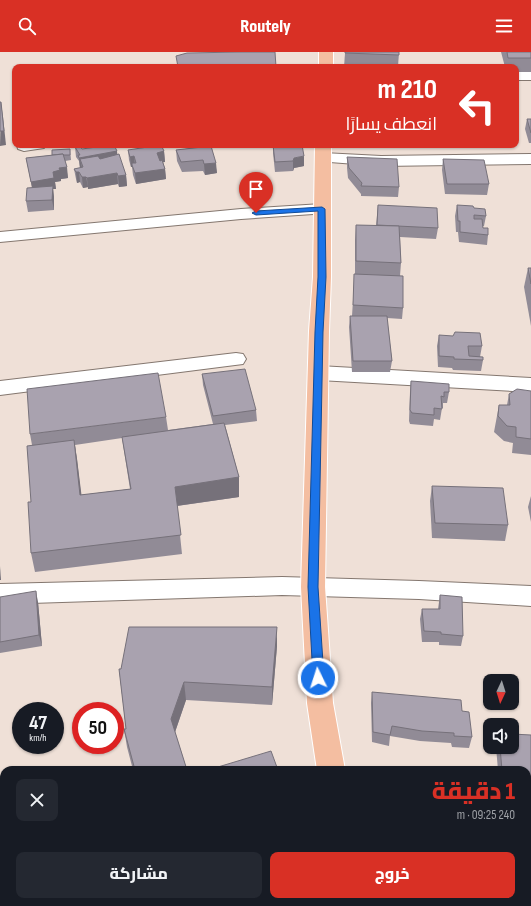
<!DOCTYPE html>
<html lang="ar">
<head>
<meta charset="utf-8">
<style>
  :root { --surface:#171b24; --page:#242831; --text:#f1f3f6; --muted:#9ea1a6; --accent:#d93025 }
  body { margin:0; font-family:"Sofia Sans Condensed",Cairo,sans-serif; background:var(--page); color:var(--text); direction:rtl; height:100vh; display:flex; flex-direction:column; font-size:15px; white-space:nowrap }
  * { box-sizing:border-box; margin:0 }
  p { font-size:13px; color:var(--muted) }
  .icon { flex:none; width:22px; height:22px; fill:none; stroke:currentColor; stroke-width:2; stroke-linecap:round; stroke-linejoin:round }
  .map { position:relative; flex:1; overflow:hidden; direction:ltr }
  .drawer { position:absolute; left:0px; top:714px; width:531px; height:140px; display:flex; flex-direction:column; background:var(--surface); border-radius:12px 12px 0 0; box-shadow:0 1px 3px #0004; direction:rtl }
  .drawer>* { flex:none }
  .top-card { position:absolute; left:12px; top:12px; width:507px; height:84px; border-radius:8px; box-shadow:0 1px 3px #0004; direction:rtl; background:#d93025; color:#fff; overflow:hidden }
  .needle { width:26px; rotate:184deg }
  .tools { position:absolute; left:483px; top:622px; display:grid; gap:8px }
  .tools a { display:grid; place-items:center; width:36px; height:36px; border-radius:8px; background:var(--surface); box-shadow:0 1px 3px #0004; font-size:20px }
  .speed { position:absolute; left:12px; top:650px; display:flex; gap:8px; font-size:20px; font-weight:700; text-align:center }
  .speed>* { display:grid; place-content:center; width:52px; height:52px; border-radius:50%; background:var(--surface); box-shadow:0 1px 3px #0004; line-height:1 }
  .speed small { font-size:10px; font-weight:400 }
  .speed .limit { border:6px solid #d22; background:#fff; color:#111 }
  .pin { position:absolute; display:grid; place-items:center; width:34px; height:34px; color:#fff; margin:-41px -17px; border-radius:50% 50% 50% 0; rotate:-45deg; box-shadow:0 0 4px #0007 }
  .pin .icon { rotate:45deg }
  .me { position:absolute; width:44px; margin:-22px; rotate:356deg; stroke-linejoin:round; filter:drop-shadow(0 0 3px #0008) }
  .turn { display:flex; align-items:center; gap:14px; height:84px; padding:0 16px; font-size:18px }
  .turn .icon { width:52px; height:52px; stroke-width:2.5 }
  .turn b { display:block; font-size:28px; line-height:34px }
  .round { display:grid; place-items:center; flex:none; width:42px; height:42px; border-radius:8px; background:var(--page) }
  .head { display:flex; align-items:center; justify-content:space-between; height:68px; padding:0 16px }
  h1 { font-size:24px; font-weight:800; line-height:30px; color:var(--accent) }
  .action { display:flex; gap:8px; margin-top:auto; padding:8px 16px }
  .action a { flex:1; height:46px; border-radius:8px; background:var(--accent); color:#fff; font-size:16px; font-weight:800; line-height:46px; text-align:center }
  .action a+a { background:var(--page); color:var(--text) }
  header { display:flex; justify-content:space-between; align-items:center; height:52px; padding:0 16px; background:var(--accent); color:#fff; font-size:18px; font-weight:800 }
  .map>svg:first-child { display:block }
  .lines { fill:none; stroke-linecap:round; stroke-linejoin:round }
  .minor-casing { stroke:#84776f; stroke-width:2 }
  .major-casing { stroke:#fff; stroke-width:2 }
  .minor { fill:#fff; fill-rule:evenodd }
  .major { fill:#f4bea1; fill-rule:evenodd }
  .wall { fill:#918b96; fill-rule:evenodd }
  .shaded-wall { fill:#76717a }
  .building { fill:#a9a2af; stroke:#76717a }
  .route { fill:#1a73e8; stroke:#114b97 }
</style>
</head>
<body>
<header><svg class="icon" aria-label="menu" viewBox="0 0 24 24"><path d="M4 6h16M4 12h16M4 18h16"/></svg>Routely<svg class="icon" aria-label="search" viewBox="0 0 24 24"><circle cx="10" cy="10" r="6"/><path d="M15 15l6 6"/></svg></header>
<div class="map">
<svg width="531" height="854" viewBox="0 0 531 854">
  <rect width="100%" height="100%" fill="#efe0d7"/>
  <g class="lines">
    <g class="minor-casing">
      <g id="minor">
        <rect x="516" y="20" width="15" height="8"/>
        <path d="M17,93H46L44,96L24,99L18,97Z"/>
        <path d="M323,101L381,104L531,102V112L381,114L317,109L315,106L317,103Z"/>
        <path d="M322,152L328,153L330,157L328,161L241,167L0,190V180L241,157Z"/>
        <path d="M236,301L243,302L246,307L243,312L0,343V329Z"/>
        <path d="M319,314L531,326V340L319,328L312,326L309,321L312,316Z"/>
        <path d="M282,525L419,529L531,534V554L419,547L282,543L0,552V532Z"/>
        <rect x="527" y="776" width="4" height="28"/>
      </g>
    </g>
    <g class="major-casing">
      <g id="major">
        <rect x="319" y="0" width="14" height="15"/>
        <path d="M315,93H331V225L329,279L325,535L333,651L345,718H317L307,651L301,535L309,279L313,225Z"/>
        <path d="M361,850H391L392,854H362Z"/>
      </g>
    </g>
    <use href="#minor" class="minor"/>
    <use href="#major" class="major"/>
  </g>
  <g class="wall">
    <path d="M399,0L398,15H344L345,1Z"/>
    <path d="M501,0H531V20H516V15H505Z"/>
    <path d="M527,67H531V91H529L525,77Z"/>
    <path d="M252,93H264V95L252,96Z"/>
    <path d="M273,93L304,114L294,116L293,119L275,120L273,101Z"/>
    <rect x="459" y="93" width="26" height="3"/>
    <path d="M211,94L217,121L205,123L203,119L182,120L177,109L176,98Z"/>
    <path d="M75,95L82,97L117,99V102L126,123L127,134L119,135L118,132L88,137V135L83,136L80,130L77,131L76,127L74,117L80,116L79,109L76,105Z"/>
    <path d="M70,97L71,108L65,109L68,126L61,127V129L55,130L56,137H53L54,145V158L28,160L26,149L32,136L26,106L52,103Z"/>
    <path d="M128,98L164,99L165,110H163L165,117L166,127L136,132L133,123L132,115H131L129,108Z"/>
    <path d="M347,105L399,135L398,145L361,144V142L348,126L347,116Z"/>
    <path d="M443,107L489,132L487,143L445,142L442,118Z"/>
    <path d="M378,153L438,176L436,187L400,185L401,211L400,224L403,256L402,267L387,266L392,309L390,320H352L349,275L350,264H352L354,232L355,222V188L356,173L376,174Z"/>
    <path d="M457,153L474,156L486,164L484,174H483V176L488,183L487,193L459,190L458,180H456L455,164Z"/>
    <path d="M528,216H531V274L524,235Z"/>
    <path d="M439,283L482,294L480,305L483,308L481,319L453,318L452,316L438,315L437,294Z"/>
    <path d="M202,322L256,358L257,369L225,373L239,425V445L177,454L182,502L35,520L31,501V450L32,393L30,382L166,365L168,378L213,372L203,333ZM122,386L130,437L81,443L77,407L75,393Z"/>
    <path d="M411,329L449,340L447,351H443V356H442L440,368L434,367L433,374L410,372L409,369L410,340Z"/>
    <path d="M531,339V403L512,401L513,391L504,389L494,380L499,353H507L509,342Z"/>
    <path d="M432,434L508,473L505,489L432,486L430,449Z"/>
    <path d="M531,444V470L528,455Z"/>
    <path d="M440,543L463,584L461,594L439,593V590H422L420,567L422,557H438Z"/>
    <path d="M0,545L38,550L42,594L0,601Z"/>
    <path d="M277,594L272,653L186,648L175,680L187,718H133L127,695L124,677H126L119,617Z"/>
    <path d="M372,640L462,659L472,685L469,696L452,695L451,691L420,689L390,684L389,694L372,690L371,651Z"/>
    <path d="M531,683V748L527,747V718H498L496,695H512Z"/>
    <path d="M402,850H494L495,854H403Z"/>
    <path d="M504,850H527L531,854H505Z"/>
  </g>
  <g class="shaded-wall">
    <path d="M1,50L3,65L6,93L0,94Z"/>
    <path d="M117,99L118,110L80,107L82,116H80L79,106Z"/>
    <path d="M164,99L165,110L158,111L157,101Z"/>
    <path d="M134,104L135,114L132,113V115H131L130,105Z"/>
    <path d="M304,104V114L294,116L293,119V109L294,106Z"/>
    <path d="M216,111L217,121L205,123L204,112Z"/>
    <path d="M67,115L68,126L61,127V129L55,130L56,137H53L54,145V158L52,148L33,140L31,130L59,116Z"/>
    <path d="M165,117L166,127L136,132L135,121Z"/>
    <path d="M76,120H79L80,130L77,131Z"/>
    <path d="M117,121L118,132L88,137L87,126Z"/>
    <path d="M126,123L127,134L119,135L118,124Z"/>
    <path d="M82,125H86L88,135L83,136Z"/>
    <path d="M74,388L77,407L84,463L80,443Z"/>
    <path d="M239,425V445L176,454L175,435Z"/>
    <path d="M0,514L1,528H0Z"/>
    <path d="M36,539L38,550L42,594L39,583Z"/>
    <path d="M277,575V594L272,653V635Z"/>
    <path d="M184,630L186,648L173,686L171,667Z"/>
    <path d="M38,850H41L42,854H39Z"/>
  </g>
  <g class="building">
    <path d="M241,0H275L276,15H178L176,4L187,1Z"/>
    <path d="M345,0H399V3L345,1Z"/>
    <path d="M507,0H531V6H508Z"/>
    <path d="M0,50H1L4,79H0Z"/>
    <path d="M527,67H531V81Z"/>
    <path d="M111,93H114L117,99L79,106L78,103H80L75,95L80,94L82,97Z"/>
    <path d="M161,93L164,99L157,101L160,109L162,108L165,117L135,121L132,113V111H136L134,104L130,105L128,98Z"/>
    <path d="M273,93H302L304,104L294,106L293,109L275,110Z"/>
    <path d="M211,94L216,111L204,112L203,108L181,110L176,98Z"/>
    <path d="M70,97V103H64L63,102L52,103V98Z"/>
    <path d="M63,102L67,115L59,116L60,118L53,120L54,126L31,130L26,106Z"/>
    <path d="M119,102L126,123L118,124L117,121L87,126L86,125H82L79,120H76L74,117L83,115L80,107L98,104L100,107Z"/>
    <path d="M347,105L397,107L399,135L361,134L362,131L349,116Z"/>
    <path d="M443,107L484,108L489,132H447Z"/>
    <path d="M53,134L52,148L26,149L27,136Z"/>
    <path d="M378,153L437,156L438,176L377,173Z"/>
    <path d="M457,153L473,154L474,156L485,157L486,164L474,163V167H482L483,176H488V183L460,180V169H458Z"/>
    <path d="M356,173L399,174L401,211L356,209Z"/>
    <path d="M528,216H531V232Z"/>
    <path d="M354,222L403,224V256L353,253Z"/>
    <path d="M350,264H387L392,309H353Z"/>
    <path d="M455,280L480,281L482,294H468L469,304L483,305V308L454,307V305L439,304V283L453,284Z"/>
    <path d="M245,317L256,358L213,364L202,322Z"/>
    <path d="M158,321L166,365L30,382L27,337Z"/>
    <path d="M411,329L449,332V340H444V345L441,344L442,357L434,356V363L412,361L410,358Z"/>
    <path d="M517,337L531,339V387L516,385V375L507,374L498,364L499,353H510L509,342Z"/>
    <path d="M224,371L239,425L175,435L181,483L31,501L28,450H31L27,394L74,388L80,443L131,437L122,385Z"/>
    <path d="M432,434L503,436L508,473L435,471Z"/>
    <path d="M36,539L39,583L0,590V545Z"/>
    <path d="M440,543L462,545L463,584L441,582V580L424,579L422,557H440Z"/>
    <path d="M129,575H277L272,635L184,630L171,667L187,718H135L124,677H126L119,617H121Z"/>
    <path d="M372,640L461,648L462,659L469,660L472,685L454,684V681L422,679L392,674L390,683L373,680Z"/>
    <path d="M512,682L531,683V737H527V718H502L500,695H512Z"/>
    <path d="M271,699L278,718H208Z"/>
    <path d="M527,815H531V854H513L512,850H527Z"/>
    <path d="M4,816V850H38L39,854H0V817Z"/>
    <path d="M409,850H494L495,854H410Z"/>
  </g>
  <path class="route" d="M322,155L325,157L326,225L323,280L318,535L324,626L322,629L318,630L314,629L313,626L308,535L315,280L318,225V159L256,163L252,161L256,159Z"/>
</svg>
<div class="tools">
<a><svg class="needle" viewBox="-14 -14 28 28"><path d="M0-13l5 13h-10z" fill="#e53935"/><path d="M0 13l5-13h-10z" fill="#9ea1a6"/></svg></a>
<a><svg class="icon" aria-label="sound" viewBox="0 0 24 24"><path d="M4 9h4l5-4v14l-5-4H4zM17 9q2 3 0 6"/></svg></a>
</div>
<div class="speed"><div>47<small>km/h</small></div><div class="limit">50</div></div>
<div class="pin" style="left:256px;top:161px;background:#d93025"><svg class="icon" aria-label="arrive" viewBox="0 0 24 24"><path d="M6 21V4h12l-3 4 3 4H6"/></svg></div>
<svg class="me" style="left:318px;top:626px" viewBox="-20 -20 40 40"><circle r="17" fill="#1a73e8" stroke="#fff" stroke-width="3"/><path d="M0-11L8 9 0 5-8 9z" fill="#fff"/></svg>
<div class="top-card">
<div class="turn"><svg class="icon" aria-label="left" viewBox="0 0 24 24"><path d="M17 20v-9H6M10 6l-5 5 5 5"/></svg><div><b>210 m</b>انعطف يسارًا</div></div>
</div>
<section class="drawer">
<div class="head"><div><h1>1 دقيقة</h1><p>240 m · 09:25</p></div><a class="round"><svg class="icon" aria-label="close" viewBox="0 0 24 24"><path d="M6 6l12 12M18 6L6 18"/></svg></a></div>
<div class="action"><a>خروج</a><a>مشاركة</a></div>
</section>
</div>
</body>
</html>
